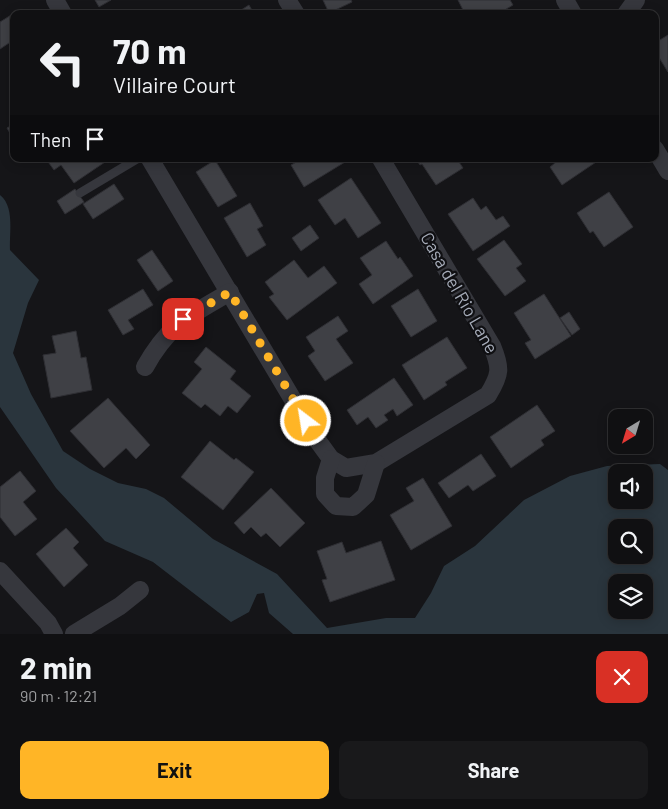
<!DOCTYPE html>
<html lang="en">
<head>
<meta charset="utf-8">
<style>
  :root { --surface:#101012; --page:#19191b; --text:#f1f3f6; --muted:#9c9d9f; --line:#303032; --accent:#ffb526 }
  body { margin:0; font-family:Barlow,sans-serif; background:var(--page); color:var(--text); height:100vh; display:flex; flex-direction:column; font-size:19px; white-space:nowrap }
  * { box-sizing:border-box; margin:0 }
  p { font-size:16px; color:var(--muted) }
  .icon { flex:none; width:28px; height:28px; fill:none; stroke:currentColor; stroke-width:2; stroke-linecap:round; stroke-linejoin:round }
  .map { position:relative; height:634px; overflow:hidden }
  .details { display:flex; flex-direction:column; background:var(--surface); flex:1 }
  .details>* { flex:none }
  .guide { position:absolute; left:10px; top:10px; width:649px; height:152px; border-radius:10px; box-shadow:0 2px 12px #0003,0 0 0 1px var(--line); background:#101012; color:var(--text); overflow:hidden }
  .needle { width:32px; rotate:218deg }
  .controls { position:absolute; left:608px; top:409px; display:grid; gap:10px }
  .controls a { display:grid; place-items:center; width:45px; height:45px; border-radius:10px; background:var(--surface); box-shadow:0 2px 12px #0003,0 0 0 1px var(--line); font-size:25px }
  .pin { position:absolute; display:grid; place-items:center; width:42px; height:42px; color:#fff; margin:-21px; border-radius:10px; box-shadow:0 2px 8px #0006 }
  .me { position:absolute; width:55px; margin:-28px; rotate:329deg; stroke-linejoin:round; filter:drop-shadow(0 0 4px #0008) }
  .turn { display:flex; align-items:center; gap:18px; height:105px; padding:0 20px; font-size:22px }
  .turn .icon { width:65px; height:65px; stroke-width:2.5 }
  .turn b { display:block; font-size:35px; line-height:42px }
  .then { display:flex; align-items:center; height:48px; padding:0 20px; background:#0003; gap:10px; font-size:19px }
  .round { display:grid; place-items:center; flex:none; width:52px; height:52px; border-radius:10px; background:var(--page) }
  .overview { display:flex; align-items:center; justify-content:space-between; height:85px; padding:0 20px }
  h1 { font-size:30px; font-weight:700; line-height:38px }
  .cta { display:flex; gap:10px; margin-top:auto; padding:10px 20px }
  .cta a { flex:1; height:58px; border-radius:10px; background:var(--accent); color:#111; font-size:20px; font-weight:700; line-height:58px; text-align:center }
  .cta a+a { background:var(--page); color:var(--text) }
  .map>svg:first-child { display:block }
  .water { fill:#2a353d; fill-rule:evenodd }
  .building { fill:#3f4045; stroke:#2f2f34 }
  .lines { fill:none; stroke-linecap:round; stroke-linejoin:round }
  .service { stroke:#36373d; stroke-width:9 }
  .minor { stroke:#36373d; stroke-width:18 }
  .route { stroke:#ffb526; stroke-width:9; stroke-dasharray:0 16.2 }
  .labels { text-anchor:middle; stroke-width:4.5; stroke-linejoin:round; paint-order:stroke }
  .street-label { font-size:18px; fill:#a6acb9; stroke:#101013 }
</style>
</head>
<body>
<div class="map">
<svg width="668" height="634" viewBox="0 0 668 634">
  <rect width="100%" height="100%" fill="#151518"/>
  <path class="water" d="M0,195C15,207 9,233 10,250L39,280L28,303L13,353L31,394L63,451L90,469L118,483L146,489L164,498L213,539L277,574L327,628L386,618H415L431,593L444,566L475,546L524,500L570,476L607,466L660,464L668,470V634H293L269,613L264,593L257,594L249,612L231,622L153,562L105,541L56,488L0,407ZM616,472H644V500H616ZM616,528H644V555H616ZM616,582H644V610H616Z"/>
  <g class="building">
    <path d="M95,0H111L99,7Z"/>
    <path d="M323,0H351L352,2L329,13Z"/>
    <path d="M458,0H510L513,5L498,14H465Z"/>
    <path d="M249,5L254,14H235Z"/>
    <path d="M16,12L17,14H14V50L9,43L0,49V22Z"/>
    <path d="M668,35V72L655,51V43Z"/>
    <path d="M14,124V140L7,128Z"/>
    <path d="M46,159H102L105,162L74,183L61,165L54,170Z"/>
    <path d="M302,159H343L345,162L304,187L291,165Z"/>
    <path d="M416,159H457L463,168L436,185L422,164L420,165Z"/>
    <path d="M560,159H598L599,160L562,185L550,167Z"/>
    <path d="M215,160L237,196L218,207L196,172Z"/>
    <path d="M351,178L381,223L358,238L345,218L335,225L318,200Z"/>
    <path d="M114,184L124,199L93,219L83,204Z"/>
    <path d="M75,189L84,202L65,214L57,201Z"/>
    <path d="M609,192L633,227L604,247L593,231L590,233L577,213Z"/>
    <path d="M473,198L481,210L486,206L496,220L503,216L510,226L473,251L448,214Z"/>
    <path d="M250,203L263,226L257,229L266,245L247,257L224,218Z"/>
    <path d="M310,225L319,238L301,251L292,238Z"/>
    <path d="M504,240L522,264L516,268L526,281L505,296L477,259Z"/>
    <path d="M386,241L398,259L400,257L413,276L373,304L359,284L372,275L360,258Z"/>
    <path d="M152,250L173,281L158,291L137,260Z"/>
    <path d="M294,260L308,278L324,266L337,283L287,320L269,297L274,294L265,282Z"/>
    <path d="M143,289L153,305L128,320L134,329L123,335L108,310Z"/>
    <path d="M418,289L437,321L411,337L391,306Z"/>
    <path d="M544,294L571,336L535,359L525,343L531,340L514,313Z"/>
    <path d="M569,312L580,329L572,335L560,318Z"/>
    <path d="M338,316L348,331L336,339L353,363L325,381L308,356L315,351L306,337Z"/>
    <path d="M76,331L81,358L86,357L92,390L51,398L43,355L56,353L52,336Z"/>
    <path d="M447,337L467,368L445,382L447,385L424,400L402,365Z"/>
    <path d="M206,347L236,371L230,379L251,396L237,413L228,406L220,416L205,404L201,408L182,393L202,369L194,362Z"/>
    <path d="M394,378L413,405L397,416L393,409L384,415L388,420L376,428L368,417L357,425L347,410Z"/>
    <path d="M108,398L150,445L136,459L126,448L104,468L70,431Z"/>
    <path d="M537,405L555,431L541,440L544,445L511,468L490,437Z"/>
    <path d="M210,441L234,460L236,458L254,472L223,510L181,477Z"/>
    <path d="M481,454L496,476L473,491L468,485L449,498L438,483Z"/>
    <path d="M20,471L36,491L23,502L37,519L15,536L0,517V487Z"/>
    <path d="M423,478L452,526L411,550L390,515L414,501L406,488Z"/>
    <path d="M271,488L305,523L280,547L266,533L261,537L251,527L244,534L234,523Z"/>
    <path d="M66,528L79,542L73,548L88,565L64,587L36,554Z"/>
    <path d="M381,541L395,580L330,602L322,580L327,579L317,551L342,542L346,553Z"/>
  </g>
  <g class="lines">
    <path class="service" d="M80,193L137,159"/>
    <g class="minor">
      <path d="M55,0L63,14"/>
      <path d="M287,0L296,14"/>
      <path d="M565,0L573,14"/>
      <path d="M626,14L636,0"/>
      <path d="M655,149L668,171"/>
      <path d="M150,159L315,437L331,459L346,468L376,463L488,395C501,374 501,368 492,346L381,159"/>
      <path d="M145,367C169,324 189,316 230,292"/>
      <path d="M331,459L325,478V494L336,506L353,507L366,495L376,463"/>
      <path d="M0,571L48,623L54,634"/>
      <path d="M74,634L120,606L140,590"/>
    </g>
  </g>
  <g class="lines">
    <path class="route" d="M183,319L230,292L306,421"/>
  </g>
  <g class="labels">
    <g class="street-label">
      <text transform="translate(459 293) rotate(60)" y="6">Casa del Rio Lane</text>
    </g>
  </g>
</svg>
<div class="controls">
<a><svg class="needle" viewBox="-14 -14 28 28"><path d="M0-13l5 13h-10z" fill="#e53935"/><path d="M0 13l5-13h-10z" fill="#9c9d9f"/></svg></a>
<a><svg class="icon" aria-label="sound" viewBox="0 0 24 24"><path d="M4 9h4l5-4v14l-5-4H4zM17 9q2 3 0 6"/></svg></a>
<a><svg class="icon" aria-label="search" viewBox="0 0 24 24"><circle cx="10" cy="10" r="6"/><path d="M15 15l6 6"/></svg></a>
<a><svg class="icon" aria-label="layers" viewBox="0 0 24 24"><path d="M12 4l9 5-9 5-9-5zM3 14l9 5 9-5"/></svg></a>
</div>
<div class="pin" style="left:183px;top:319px;background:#d93025"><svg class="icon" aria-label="arrive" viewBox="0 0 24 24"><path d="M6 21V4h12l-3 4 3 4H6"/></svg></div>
<svg class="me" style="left:306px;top:421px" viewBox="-20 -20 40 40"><circle r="17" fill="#ffb526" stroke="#fff" stroke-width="3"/><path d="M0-11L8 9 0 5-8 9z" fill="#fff"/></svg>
<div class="guide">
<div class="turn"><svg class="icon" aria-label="left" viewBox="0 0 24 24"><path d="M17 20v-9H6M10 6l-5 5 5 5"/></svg><div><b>70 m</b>Villaire Court</div></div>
<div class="then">Then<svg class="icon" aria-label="arrive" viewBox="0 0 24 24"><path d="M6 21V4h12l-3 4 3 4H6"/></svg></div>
</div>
</div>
<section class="details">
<div class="overview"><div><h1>2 min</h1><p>90 m · 12:21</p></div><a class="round" style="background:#d93025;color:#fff"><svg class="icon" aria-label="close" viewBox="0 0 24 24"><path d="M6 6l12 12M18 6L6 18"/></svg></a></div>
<div class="cta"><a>Exit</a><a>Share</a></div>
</section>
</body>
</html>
